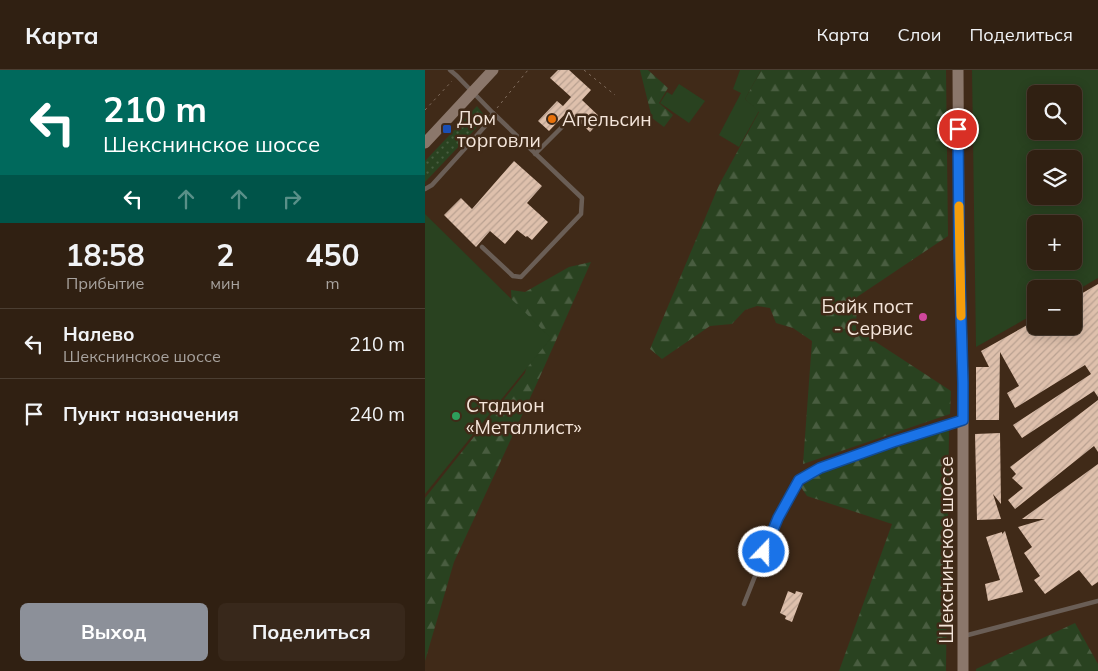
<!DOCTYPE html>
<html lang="ru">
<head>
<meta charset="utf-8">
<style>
  :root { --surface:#302012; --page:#38281b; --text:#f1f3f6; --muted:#a8a39f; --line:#4b3e32; --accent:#8c9099 }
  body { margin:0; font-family:Mulish,sans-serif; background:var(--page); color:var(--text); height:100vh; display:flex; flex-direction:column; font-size:19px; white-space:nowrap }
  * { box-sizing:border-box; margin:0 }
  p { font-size:16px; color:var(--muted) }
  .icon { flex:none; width:28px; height:28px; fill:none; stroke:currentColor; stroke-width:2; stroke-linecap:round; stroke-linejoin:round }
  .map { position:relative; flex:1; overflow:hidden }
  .side { display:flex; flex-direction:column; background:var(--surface); width:425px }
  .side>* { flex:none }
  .guide { background:#00695c; color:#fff; overflow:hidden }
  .buttons { position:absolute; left:602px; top:15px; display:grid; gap:10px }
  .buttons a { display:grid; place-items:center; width:55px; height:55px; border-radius:8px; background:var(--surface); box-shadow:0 2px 12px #0003,0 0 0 1px var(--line); font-size:25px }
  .pin { position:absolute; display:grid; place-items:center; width:42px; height:42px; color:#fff; margin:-21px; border:2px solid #fff; border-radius:50%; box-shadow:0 1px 5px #0007 }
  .me { position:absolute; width:55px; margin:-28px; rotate:22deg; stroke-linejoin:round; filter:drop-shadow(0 0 4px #0008) }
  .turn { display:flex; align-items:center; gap:18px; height:105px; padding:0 20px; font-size:22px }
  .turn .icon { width:65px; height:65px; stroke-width:2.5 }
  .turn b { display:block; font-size:35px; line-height:42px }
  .lanes { display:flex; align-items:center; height:48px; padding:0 20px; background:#0003; justify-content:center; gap:25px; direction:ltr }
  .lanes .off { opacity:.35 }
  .eta { display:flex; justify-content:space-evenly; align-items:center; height:85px; text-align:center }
  .eta b { font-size:30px; font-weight:700; line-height:35px }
  .action { display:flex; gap:10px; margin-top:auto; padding:10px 20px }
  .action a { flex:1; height:58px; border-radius:8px; background:var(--accent); color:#fff; font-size:20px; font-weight:700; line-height:58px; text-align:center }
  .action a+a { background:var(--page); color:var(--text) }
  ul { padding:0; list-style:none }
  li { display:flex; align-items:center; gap:15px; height:70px; padding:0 20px; border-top:1px solid var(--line) }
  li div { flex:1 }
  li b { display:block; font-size:19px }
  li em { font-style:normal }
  header { display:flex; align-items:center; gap:30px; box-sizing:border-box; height:70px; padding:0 25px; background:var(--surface); border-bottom:1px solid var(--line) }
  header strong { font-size:24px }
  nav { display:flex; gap:28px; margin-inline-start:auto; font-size:18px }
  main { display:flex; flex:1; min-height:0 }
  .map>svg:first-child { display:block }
  .grass { fill:url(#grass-dots) }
  .forest { fill:url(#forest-firs) }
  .green { fill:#294220; fill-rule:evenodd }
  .building { fill:url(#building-hatch) }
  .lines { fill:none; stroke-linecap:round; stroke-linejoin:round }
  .path { stroke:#7f6b5c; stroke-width:1; stroke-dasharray:2.5 4; stroke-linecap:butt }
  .lane { stroke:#6a5e56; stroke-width:4.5 }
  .secondary { stroke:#8b776b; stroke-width:11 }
  .route-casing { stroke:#114b97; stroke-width:12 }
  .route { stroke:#1a73e8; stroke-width:9 }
  .slow { stroke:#f59e0b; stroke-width:9 }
  .food-dot { fill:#e8710a; stroke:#402a18; stroke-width:2 }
  .transit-dot { fill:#1a4fb4; stroke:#402a18; stroke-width:2 }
  .hotel-dot { fill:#d1479c; stroke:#402a18; stroke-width:2 }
  .leisure-dot { fill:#2e9e5b; stroke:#402a18; stroke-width:2 }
  .labels { text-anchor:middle; stroke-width:5; stroke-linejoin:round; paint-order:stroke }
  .poi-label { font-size:19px; fill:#f4e5da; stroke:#402a18; text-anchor:start }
  .street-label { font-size:19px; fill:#f4e5da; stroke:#402a18 }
</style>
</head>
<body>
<header>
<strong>Карта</strong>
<nav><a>Карта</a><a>Слои</a><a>Поделиться</a></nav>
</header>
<main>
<section class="side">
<div class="guide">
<div class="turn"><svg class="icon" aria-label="left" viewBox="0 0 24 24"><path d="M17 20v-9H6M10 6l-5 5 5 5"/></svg><div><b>210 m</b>Шекснинское шоссе</div></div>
<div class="lanes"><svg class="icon" aria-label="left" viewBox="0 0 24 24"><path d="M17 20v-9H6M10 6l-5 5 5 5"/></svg><svg class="icon off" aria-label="ahead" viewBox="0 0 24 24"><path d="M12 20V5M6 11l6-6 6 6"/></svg><svg class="icon off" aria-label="ahead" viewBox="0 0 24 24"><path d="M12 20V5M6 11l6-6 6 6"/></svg><svg class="icon off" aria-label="right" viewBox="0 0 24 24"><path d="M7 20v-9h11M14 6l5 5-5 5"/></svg></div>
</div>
<div class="eta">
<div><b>18:58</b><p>Прибытие</p></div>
<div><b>2</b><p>мин</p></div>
<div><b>450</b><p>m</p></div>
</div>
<ul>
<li><svg class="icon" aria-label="left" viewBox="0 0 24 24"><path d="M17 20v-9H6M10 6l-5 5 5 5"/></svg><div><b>Налево</b><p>Шекснинское шоссе</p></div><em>210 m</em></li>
<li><svg class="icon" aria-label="arrive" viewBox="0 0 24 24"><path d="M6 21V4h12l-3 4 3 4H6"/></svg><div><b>Пункт назначения</b></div><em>240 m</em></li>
</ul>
<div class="action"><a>Выход</a><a>Поделиться</a></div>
</section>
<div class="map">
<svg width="673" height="601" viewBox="0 0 673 601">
  <defs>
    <pattern id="grass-dots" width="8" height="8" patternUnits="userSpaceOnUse" patternTransform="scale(1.25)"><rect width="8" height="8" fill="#294220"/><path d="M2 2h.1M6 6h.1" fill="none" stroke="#495d40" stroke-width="1.8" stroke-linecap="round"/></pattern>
    <pattern id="forest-firs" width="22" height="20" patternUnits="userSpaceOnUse" patternTransform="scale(1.25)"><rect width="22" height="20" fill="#294220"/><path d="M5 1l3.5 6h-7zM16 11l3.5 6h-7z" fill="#495d40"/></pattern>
    <pattern id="building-hatch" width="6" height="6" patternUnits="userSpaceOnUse" patternTransform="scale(1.25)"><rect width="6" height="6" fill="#dec0ac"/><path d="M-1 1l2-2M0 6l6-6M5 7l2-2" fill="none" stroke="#b9a191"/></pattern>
  </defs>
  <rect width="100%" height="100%" fill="#402a18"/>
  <path class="grass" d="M52,36L59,45L57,52L0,112V91Z"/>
  <g class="forest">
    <path d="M215,0H223L243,18L234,33L248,45L239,57L227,48Z"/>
    <path d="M336,0H521L523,166L432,227L431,259L526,321L525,344L378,394L387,271L368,258L351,253L345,238L332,236L320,240L307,254L285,256L237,289L225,279L294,115L334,42L320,29Z"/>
    <path d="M166,192L112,313L29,492L0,591V428L100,303L103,291L88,258L86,220L100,222L144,197Z"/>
    <path d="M524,359L521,601H414L467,454L382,426L376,417L396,401Z"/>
    <path d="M650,553L673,594V601H551V599Z"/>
  </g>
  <g class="green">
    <path d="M315,0H336L320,29L334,41L314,77L294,65L316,23L308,19Z"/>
    <path d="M547,0H673V208L649,222V219H611V243L551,277ZM611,24H649V61H611ZM611,89H649V126H611ZM611,154H649V191H611Z"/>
    <path d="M254,14L280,31L264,53L235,33L242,22L247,25Z"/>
    <path d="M0,144L126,268L0,424Z"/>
  </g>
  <g class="building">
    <path d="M133,0H144L166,20L157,30L177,49L165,62L143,41L124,61L113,51L132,31L138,36L146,27L125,8Z"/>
    <path d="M89,91L117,116L102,133L123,152L107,170L102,166L101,167L92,160L80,174L65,161L51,177L19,145L36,128L47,139Z"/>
    <path d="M673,214V327L669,321L597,368L588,355L666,304L660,295L590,338L582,323L594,316L575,282L574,350H551V297H564L556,281L611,250V256H649V228Z"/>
    <path d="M673,330V382L669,376L590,439L583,430L598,418L587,408L591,404L585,397Z"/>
    <path d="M575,363L576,434L568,424L576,449L552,450L550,364Z"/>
    <path d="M673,394V512L667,516L654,500L620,524L609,510L615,506L599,483L607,477L593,457L620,449H597Z"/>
    <path d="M580,461L598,522L563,531L560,514L575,510L561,467L577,462V464Z"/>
    <path d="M363,521L370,524L371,521L378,523L367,552L360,549L361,546L355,543Z"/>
  </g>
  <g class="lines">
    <g class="path">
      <path d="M159,0L190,25"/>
      <path d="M72,38L103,0"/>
      <path d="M0,40L27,11"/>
    </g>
    <g class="lane">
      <path d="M25,0L32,6L68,43L157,128L156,144L96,207L88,206L57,177"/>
      <path d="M110,84L137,57"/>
      <path d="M0,119L7,115L63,53L68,43"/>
      <path d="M319,534L353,448L374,410L395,398L468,372L537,350"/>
      <path d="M539,566L673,531"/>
    </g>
    <g class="secondary">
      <path d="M533,0L534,178L538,313V601"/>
      <path d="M0,73L68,0"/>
    </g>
  </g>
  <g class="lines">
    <g class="route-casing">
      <path id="route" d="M339,482L353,448L374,410L395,398L468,372L538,350V313L534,178L533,59"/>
    </g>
    <use href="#route" class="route"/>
    <path class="slow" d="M534,136L536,246"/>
  </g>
  <circle class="food-dot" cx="127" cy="49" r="5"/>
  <rect class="transit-dot" x="17" y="54" width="10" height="10" rx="2.5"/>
  <circle class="hotel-dot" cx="498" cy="247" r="5"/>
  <circle class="leisure-dot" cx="31" cy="346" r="5"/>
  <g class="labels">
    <g class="poi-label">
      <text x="32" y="55">Дом<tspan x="32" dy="22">торговли</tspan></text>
      <text x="137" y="56">Апельсин</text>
      <text x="488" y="243" text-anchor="end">Байк пост<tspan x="488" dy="22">- Сервис</tspan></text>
      <text x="41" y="342">Стадион<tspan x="41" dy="22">«Металлист»</tspan></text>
    </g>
    <g class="street-label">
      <text transform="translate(521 480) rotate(-90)" y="7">Шекснинское шоссе</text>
    </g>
  </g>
</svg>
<div class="buttons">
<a><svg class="icon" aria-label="search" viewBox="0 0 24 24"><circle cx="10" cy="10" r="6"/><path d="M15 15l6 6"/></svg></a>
<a><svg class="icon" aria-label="layers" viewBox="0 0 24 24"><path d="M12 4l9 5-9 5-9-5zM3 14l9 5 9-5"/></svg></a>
<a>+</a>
<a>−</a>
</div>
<div class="pin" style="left:533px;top:59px;background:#d93025"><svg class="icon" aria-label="arrive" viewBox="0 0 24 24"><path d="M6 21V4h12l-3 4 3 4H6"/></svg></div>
<svg class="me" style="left:339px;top:482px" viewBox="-20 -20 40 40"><circle r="17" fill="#1a73e8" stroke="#fff" stroke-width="3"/><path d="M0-11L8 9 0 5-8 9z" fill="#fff"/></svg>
</div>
</main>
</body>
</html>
